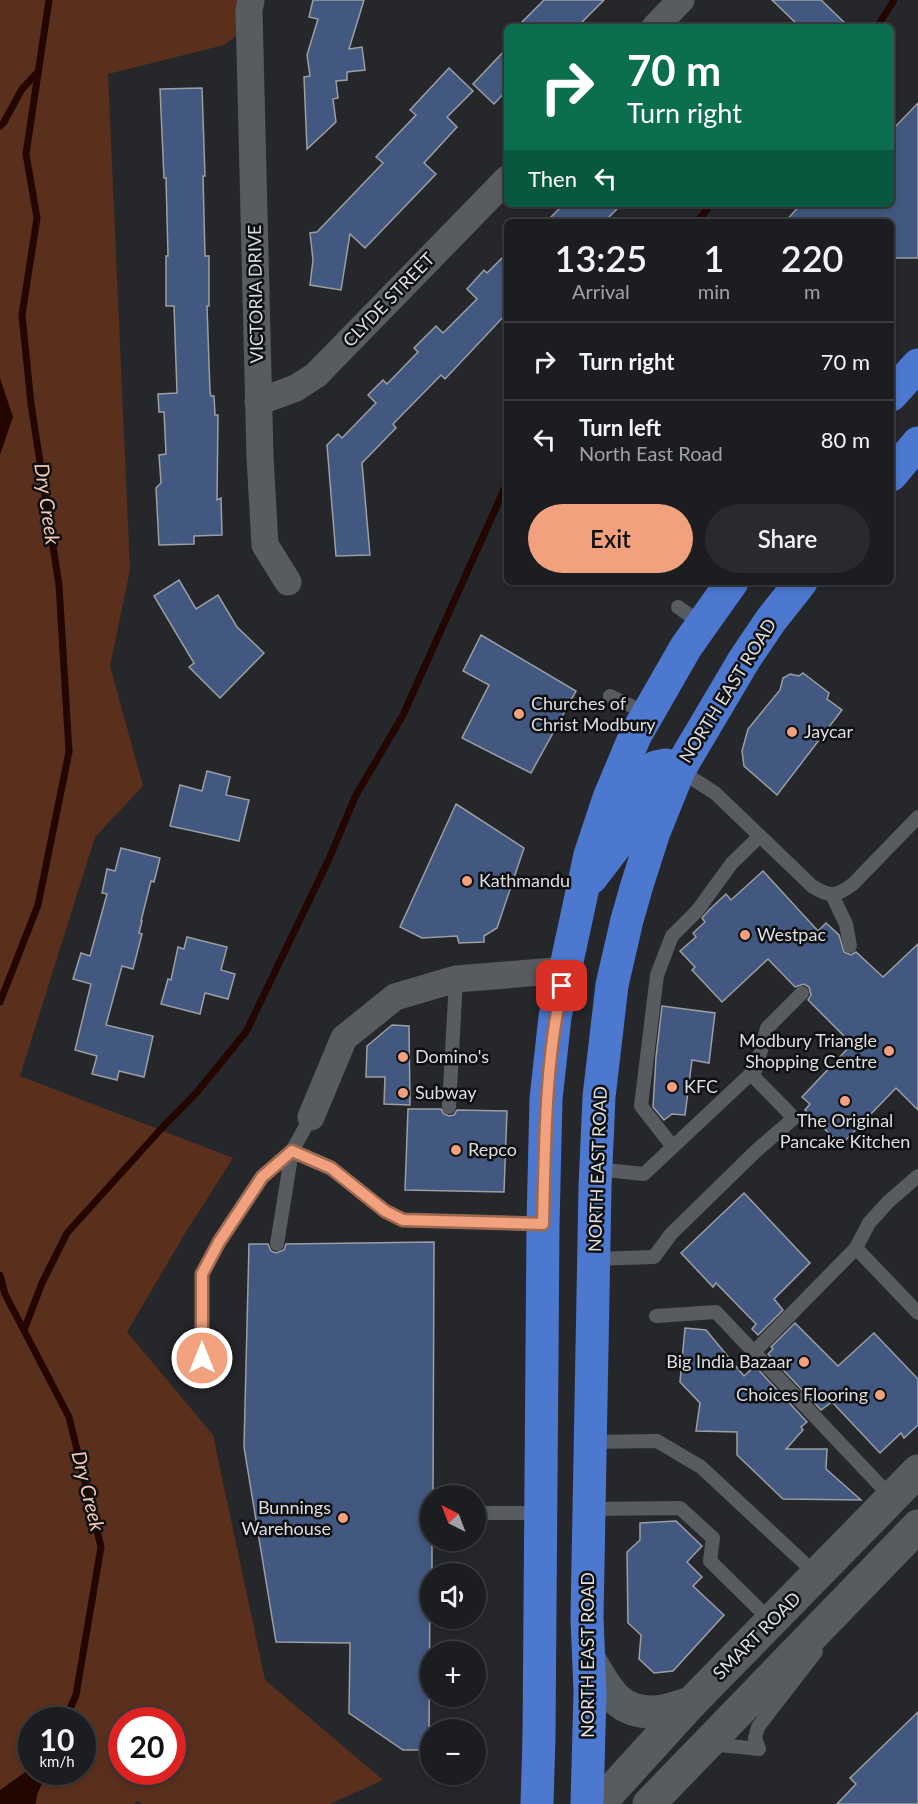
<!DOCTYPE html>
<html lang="en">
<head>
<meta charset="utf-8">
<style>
  :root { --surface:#1c1d20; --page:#292a2d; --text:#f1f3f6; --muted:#a0a2a5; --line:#3a3b3e; --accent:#f1a17d }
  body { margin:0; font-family:Lato,sans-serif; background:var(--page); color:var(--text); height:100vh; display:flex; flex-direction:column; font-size:22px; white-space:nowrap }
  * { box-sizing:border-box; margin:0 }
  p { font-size:20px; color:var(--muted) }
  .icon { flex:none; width:33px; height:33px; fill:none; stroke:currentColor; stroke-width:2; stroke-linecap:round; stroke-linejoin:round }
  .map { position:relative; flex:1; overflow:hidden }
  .side { position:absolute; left:504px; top:219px; width:390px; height:366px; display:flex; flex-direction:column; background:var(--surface); border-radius:9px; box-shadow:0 3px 9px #0003,0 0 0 2px var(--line) }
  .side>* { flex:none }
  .guide { position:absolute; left:504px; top:24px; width:390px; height:183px; border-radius:9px; box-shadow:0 3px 9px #0003,0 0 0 2px var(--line); background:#0b6e4f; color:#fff; overflow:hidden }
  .needle { width:39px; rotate:318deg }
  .buttons { position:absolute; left:420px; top:1485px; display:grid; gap:12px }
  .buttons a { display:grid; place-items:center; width:66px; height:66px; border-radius:50%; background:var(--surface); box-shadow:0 3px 9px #0003,0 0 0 2px var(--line); font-size:30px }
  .speed { position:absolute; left:18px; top:1707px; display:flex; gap:12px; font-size:30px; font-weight:700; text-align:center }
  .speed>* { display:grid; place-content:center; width:78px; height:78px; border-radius:50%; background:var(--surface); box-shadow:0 3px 9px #0003,0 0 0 2px var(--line); line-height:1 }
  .speed small { font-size:15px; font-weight:400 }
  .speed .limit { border:9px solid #d22; background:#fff; color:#111 }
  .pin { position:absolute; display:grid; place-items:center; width:51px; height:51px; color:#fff; margin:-26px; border-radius:12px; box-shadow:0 3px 9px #0006 }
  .me { position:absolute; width:66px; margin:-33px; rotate:0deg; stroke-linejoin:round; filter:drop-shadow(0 0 4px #0008) }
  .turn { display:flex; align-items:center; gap:21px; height:126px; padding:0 24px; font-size:27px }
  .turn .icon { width:78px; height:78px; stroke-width:2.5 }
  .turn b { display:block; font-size:42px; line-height:51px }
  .then { display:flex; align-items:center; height:57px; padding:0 24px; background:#0003; gap:12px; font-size:22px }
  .eta { display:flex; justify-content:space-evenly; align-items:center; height:102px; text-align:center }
  .eta b { font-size:36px; font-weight:600; line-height:42px }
  .primary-button { display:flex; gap:12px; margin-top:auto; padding:12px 24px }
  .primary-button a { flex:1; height:69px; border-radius:36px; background:var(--accent); color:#111; font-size:24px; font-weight:600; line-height:69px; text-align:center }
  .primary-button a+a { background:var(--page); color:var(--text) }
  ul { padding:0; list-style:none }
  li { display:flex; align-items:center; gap:18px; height:78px; padding:0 24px; border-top:2px solid var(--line) }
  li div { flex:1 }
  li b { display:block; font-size:22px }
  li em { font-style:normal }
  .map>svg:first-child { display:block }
  .green { fill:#5a301d; fill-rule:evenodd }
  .water { fill:#240600 }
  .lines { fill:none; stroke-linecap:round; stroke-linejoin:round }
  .stream { stroke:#240600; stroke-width:7 }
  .building { fill:#425880; stroke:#9b9ea3; stroke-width:1.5 }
  .service { stroke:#585b60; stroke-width:14 }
  .minor { stroke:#585b60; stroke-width:27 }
  .secondary { stroke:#585b60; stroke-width:33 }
  .trunk { stroke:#4c78d0; stroke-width:33 }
  .route-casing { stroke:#9d6951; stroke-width:15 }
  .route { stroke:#f1a17d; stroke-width:10 }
  .poi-dot { fill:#f1a17d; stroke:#0f1012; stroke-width:2 }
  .labels { text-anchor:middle; stroke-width:5; stroke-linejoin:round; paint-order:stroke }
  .street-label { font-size:18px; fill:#dedfe2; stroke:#0f1012 }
  .poi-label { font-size:18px; fill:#dedfe2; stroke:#0f1012; text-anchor:start }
  .water-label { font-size:20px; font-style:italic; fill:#f7c8b3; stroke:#0f1012 }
</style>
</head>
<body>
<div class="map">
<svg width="918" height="1804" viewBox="0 0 918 1804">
  <rect width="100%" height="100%" fill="#25272b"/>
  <path class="green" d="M0,0H258L250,26L224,45L108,74L130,570L110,666L143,786L95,837L20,1076L233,1158L184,1235L127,1332L213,1435L265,1680L383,1780L330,1804H142L138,1801L134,1804H0ZM32,1720H82V1772H32ZM122,1720H172V1772H122Z"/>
  <g class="water">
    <path d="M0,378L13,417L0,455Z"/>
    <path d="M31,1768L32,1772H43L30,1804H0V1790Z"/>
  </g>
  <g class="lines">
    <g class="stream">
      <path d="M877,27L894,0"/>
      <path d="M0,126L4,122L22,89L38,72"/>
      <path d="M697,222L711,204"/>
      <path d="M0,1002L38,905L69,752L59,585L31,404L22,315L37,218L26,154L49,0"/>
      <path d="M0,1275L5,1294L69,1417L101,1547L76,1695L65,1720"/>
      <path d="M24,1330L42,1283L67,1233L160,1130L197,1092L246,1032L329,859L355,797L403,715L507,483"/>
      <path d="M32,1804L34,1793L43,1772"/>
    </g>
  </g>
  <g class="building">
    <path d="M313,0H364L349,49L362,47L365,70L347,72V80L336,81L338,98L333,99L336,122L307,149L304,77L310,76L307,55L318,19L309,17Z"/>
    <path d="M544,0H604L577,27H517Z"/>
    <path d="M772,0H821L849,27H800Z"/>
    <path d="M507,48V90L494,104L473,84Z"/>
    <path d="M449,68L473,91L447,117L457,127L424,163L436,174L365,248L350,234L341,290L310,285L313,260L310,233L317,232L383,163L376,157L416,115L410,110Z"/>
    <path d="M202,88L205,176H203L205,256H209V306H207L210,392L211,396H214L215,415H218L217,500L221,498L222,535L194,536V544L159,545L156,488L161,483L159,455L166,454L164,412H159L158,394L177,393L174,306H166V256H168L166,178H164L160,89Z"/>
    <path d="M918,103V258H891V222H785L801,204H891V131Z"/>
    <path d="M564,204H622L604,222H546Z"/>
    <path d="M507,253V313L445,379L441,375L393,424L396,428L362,463L370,555L336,556L327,445L338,434L342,438L376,403L368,395L383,380L387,384L418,352L414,348L436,326L443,333L477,299L467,289L484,270L487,273Z"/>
    <path d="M179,580L196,609L218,595L237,627L264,653L220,698L189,667L194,663L154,596Z"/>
    <path d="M481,635L576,691L531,773L462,738L489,685L463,671Z"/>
    <path d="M803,673L829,693L827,699L842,710L777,795L744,766L742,751L748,729L780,690L783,678L790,674L799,676Z"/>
    <path d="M207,771L230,777L226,795L249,800L239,841L170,826L180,785L202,791Z"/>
    <path d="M456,804L524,848L497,928L484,936V942L459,943L457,936L422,938L400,927Z"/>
    <path d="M121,848L160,858L154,882L151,881L141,921H142L139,933L142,934L133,969L122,966L106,1025L153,1036L144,1077L119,1071L117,1080L92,1074L97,1056L75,1050L91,984L73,979L81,953L90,956L107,894L102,893L107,869L115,871Z"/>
    <path d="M763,871L818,931L826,923L839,935L844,952L851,955L856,952L883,977L918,944V1110L896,1088L841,1145L805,1110L810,1104L802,1097L852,1044L808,1000L811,995L809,987L804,984L795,987L768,959L722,1002L692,970L695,967L680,951L696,937L693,933L705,922L702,918L709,910L726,894L731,900Z"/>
    <path d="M187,937L227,947L221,970L235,974L228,999L205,993L200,1014L161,1004L168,979L171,980L178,947L184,949Z"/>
    <path d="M662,1006L715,1013L709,1063L692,1060L685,1115L672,1114L664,1120L653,1107L656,1057Z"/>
    <path d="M392,1025L409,1026L410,1105L384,1104L385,1077H366L367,1046Z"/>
    <path d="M408,1109H441L444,1114L449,1116L454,1115L457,1110L507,1111L504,1192L405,1190Z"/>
    <path d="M744,1193L810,1263L774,1299L783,1310L758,1335L752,1329L756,1324L716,1283L713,1287L681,1253Z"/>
    <path d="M434,1242L433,1496H430V1540H432V1574H430L429,1750H403L349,1713L350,1643L276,1642L244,1447L249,1244H268L271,1251L276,1253L284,1250L286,1244Z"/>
    <path d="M795,1323L838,1366L874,1333L918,1379V1425L904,1438L901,1433L880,1453L832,1402L821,1410L768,1354L773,1349L771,1347Z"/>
    <path d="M685,1328L706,1330L744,1376L755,1366L807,1422L801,1427L803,1430L786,1449H827L826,1469L861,1500L783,1499L737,1455V1432L696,1431L700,1403L680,1382Z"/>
    <path d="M676,1521L702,1546L687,1562L702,1577L693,1586L724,1615L673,1671L654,1673L639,1659L641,1635L628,1623L627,1552L640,1540V1523Z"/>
    <path d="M918,1712V1804H837L856,1784L850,1778Z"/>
  </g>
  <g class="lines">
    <g class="service">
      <path d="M678,607L702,624"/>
      <path d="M610,696L648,714"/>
      <path d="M679,770L715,793L812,886C829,897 836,897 853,884L918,817"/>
      <path d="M832,895L846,924L850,946"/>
      <path d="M449,1107L456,979"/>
      <path d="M673,1147L641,1106L657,975L672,936L697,911L732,863L760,836"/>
      <path d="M596,1169L644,1174L756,1069L767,1028L802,993"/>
      <path d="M277,1244L292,1151L331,1168L385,1211L403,1220L543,1224"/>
      <path d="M856,1248L918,1313"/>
      <path d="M594,1259L654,1257L671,1234L757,1150L794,1118L751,1074"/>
      <path d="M656,1316L716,1312L892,1498"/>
      <path d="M754,1352L856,1248L869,1223L888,1202L918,1176"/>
      <path d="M202,1358V1274L219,1242L262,1177L292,1151L311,1117"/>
      <path d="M591,1442L657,1441L701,1467L817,1575"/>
      <path d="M589,1509L680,1508L713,1538L710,1561L771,1621"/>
      <path d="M476,1513H540"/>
      <path d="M710,1744L759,1749L755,1738L758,1727L816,1652"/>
    </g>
    <g class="minor">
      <path d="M251,0L249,10L260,457L265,545L288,582"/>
      <path d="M655,27L681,0"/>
      <path d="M258,402L296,388L316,375L507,179"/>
      <path d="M311,1117L344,1038L395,997L456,979L566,970"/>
    </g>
    <g class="secondary">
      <path d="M589,1659C607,1688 616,1713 654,1712C666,1712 680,1706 691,1703"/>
      <path d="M599,1804L691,1703L918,1471"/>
      <path d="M649,1804L918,1526"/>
    </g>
    <g class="trunk">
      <path d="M891,395L918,365"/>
      <path d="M891,475L918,443"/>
      <path d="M591,878L620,840L639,794L656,767L666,765L679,770"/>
      <path d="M537,1804L539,1737L543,1224L546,1099L555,1017L590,855L609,798L635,736L686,647L732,582"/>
      <path d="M587,1804L590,1692L587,1618L595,1187L599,1097L612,985L627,920L637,885L654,832L679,770L744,660L771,620L801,582"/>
    </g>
  </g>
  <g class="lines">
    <g class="route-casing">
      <path id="route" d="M202,1358V1274L219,1242L262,1177L292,1151L331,1168L385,1211L403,1220L543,1224C545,1144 545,1064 562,986"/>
    </g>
    <use href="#route" class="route"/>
  </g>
  <g class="poi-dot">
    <circle cx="519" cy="714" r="6"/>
    <circle cx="792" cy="732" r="6"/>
    <circle cx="467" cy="881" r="6"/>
    <circle cx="745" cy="935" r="6"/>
    <circle cx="889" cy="1051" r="6"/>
    <circle cx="403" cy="1057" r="6"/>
    <circle cx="672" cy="1087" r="6"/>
    <circle cx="403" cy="1093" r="6"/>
    <circle cx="845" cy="1101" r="6"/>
    <circle cx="456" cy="1150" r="6"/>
    <circle cx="804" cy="1362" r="6"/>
    <circle cx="880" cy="1395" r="6"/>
    <circle cx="343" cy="1518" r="6"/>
  </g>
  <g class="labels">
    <g class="street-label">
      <text transform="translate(256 294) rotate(-91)" y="6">VICTORIA DRIVE</text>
      <text transform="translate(389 300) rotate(-46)" y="6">CLYDE STREET</text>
      <text transform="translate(728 691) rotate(-58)" y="6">NORTH EAST ROAD</text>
      <text transform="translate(598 1169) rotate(-88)" y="6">NORTH EAST ROAD</text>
      <text transform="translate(757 1636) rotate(-45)" y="6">SMART ROAD</text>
      <text transform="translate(588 1655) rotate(-90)" y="6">NORTH EAST ROAD</text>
    </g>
    <g class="poi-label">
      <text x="531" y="710">Churches of<tspan x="531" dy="21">Christ Modbury</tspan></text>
      <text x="804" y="738">Jaycar</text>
      <text x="479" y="887">Kathmandu</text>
      <text x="757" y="941">Westpac</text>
      <text x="877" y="1047" text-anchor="end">Modbury Triangle<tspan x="877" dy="21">Shopping Centre</tspan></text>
      <text x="415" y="1063">Domino's</text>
      <text x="684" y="1093">KFC</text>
      <text x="415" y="1099">Subway</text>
      <text x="845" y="1127" text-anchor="middle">The Original<tspan x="845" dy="21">Pancake Kitchen</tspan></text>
      <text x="468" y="1156">Repco</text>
      <text x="792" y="1368" text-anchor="end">Big India Bazaar</text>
      <text x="868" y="1401" text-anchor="end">Choices Flooring</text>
      <text x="331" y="1514" text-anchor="end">Bunnings<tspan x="331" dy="21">Warehouse</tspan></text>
    </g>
    <g class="water-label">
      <text transform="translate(47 504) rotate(82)" y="7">Dry Creek</text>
      <text transform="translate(88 1491) rotate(76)" y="7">Dry Creek</text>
    </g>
  </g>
</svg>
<div class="buttons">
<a><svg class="needle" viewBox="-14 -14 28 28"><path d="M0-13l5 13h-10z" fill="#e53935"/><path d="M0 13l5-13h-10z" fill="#a0a2a5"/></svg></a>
<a><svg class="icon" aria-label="sound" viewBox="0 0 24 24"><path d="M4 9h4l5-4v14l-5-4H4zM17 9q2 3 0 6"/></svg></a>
<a>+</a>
<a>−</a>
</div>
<div class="speed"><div>10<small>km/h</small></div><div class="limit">20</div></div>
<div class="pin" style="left:562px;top:986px;background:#d93025"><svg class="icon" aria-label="arrive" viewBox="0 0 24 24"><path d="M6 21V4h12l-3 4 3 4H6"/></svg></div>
<svg class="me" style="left:202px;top:1358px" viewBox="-20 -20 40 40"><circle r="17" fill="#f1a17d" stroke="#fff" stroke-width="3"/><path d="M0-11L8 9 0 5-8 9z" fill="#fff"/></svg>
<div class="guide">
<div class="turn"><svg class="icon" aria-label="right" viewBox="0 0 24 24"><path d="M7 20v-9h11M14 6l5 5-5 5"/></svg><div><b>70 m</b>Turn right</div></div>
<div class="then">Then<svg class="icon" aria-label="left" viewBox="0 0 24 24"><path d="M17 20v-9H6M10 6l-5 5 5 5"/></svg></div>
</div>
<section class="side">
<div class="eta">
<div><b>13:25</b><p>Arrival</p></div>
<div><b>1</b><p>min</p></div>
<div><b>220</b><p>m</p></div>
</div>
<ul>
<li><svg class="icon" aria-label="right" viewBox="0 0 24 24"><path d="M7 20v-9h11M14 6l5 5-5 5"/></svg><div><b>Turn right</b></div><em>70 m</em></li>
<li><svg class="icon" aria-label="left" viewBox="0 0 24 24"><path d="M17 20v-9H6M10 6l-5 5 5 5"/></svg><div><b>Turn left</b><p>North East Road</p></div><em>80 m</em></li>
</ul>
<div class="primary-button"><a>Exit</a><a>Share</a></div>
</section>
</div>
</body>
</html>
